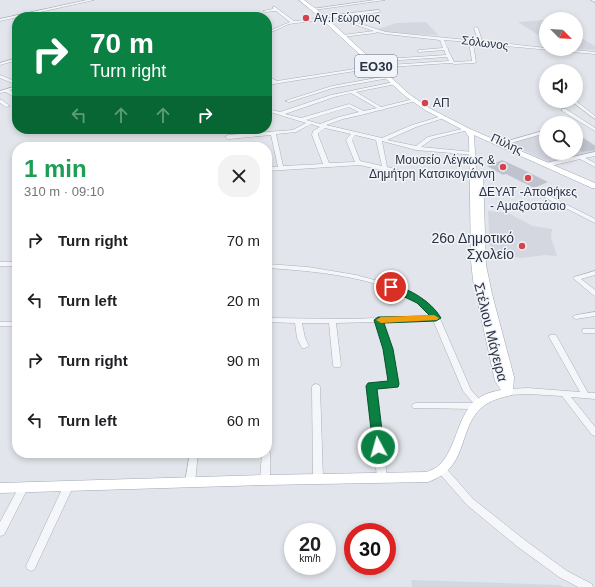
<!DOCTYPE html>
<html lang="en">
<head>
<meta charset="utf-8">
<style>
  :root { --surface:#fff; --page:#f2f2f2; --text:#202124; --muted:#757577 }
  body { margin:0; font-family:Arial,sans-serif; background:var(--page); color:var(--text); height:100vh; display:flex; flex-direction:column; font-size:15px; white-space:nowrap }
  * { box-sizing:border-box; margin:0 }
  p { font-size:13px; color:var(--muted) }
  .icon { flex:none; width:22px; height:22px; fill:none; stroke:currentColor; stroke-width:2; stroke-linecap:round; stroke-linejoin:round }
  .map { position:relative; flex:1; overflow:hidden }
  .details { position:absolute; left:12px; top:142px; width:260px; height:316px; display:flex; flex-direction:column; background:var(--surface); border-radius:16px; box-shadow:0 2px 6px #0003 }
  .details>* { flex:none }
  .hud { position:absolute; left:12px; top:12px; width:260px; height:122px; border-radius:16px; box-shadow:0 2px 6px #0003; background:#0b8043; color:#fff; overflow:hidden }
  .needle { width:26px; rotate:114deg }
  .controls { position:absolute; left:539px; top:12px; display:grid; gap:8px }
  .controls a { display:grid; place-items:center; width:44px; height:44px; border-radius:50%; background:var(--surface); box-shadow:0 2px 6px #0003; font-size:20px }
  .speed { position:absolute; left:284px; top:523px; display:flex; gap:8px; font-size:20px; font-weight:700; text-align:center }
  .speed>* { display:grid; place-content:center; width:52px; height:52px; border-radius:50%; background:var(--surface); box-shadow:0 2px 6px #0003; line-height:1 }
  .speed small { font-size:10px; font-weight:400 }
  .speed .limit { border:6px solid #d22; background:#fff; color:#111 }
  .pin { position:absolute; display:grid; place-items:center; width:34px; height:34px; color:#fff; margin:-17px; border:2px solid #fff; border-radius:50%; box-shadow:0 1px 4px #0007 }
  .me { position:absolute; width:44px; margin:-22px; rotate:354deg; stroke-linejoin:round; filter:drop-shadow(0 0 3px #0008) }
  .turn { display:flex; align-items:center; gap:14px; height:84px; padding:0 12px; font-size:18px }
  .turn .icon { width:52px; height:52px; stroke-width:2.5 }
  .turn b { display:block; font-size:28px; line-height:34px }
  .lanes { display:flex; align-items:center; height:38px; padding:0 12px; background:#0003; justify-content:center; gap:20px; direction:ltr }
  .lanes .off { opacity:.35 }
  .round { display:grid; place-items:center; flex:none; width:42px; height:42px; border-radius:16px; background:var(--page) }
  .head { display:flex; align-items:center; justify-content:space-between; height:68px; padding:0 12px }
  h1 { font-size:24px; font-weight:800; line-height:30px; color:#1e9e55 }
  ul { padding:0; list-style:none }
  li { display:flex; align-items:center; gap:12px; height:60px; padding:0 12px }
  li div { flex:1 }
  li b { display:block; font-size:15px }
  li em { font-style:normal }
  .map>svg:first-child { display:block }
  .built { fill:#d4d7e0 }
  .building { fill:#bfc3ce }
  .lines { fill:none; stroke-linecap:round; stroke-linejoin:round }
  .minor-casing { stroke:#aaafb9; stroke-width:1 }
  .major-casing { stroke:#a0a8b7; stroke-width:1 }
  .minor { fill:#f5f6f9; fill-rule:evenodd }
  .major { fill:#fff; fill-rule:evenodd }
  .route { fill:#0b8043; stroke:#07532c }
  .slow { fill:#f59e0b }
  .poi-dot { fill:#d4424d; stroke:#f1f4f8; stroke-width:1.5 }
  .labels { text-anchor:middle; stroke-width:3; stroke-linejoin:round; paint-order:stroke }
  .far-poi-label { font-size:12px; fill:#293143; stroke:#f1f4f8; text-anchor:start }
  .far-street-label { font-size:12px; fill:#293143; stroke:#f1f4f8 }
  .shield { fill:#f1f4f8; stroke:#656c79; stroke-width:1 }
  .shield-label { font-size:13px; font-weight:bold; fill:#293143 }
  .poi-label { font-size:14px; fill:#293143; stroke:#f1f4f8; text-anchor:end }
  .street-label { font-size:14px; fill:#293143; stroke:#f1f4f8 }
</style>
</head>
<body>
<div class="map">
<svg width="595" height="587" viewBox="0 0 595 587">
  <rect width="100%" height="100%" fill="#e2e5eb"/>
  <g class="built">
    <path d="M546,20V40L518,22Z"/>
    <path d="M426,22L438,35L389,33L375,30L397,23Z"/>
    <path d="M576,35L595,46V50L576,49Z"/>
    <path d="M546,132V153H576V132L595,145V153L551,163L508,143Z"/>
    <path d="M488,211L508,213L533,226L552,229L551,238L557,256L544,255L522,258L490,254Z"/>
    <path d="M411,580L559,585L564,587H412Z"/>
  </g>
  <g class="building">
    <path d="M576,134L595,146V150L582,152L576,147Z"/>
    <path d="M502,160L522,169L548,182L534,188L506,174L503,175L487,166Z"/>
  </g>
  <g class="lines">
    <g class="minor-casing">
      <g id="minor">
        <path d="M87,0H94L0,21V19Z"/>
        <path d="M375,0H385L314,10L312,9Z"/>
        <path d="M591,0H595V2Z"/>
        <path d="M273,7H275L294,21L325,18L327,19L289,24L267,34V32L290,22L276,11L265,12L263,11L273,9Z"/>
        <path d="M379,10L380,12L338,17L386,32L478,41L474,28L476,27L478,28L482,41L546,48V49H563L595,52V54L473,43L476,62L474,63L455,64L450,63L374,68L267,85V83L272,82L267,79V76L277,81L374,66L449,61L447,57L369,62L368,61L370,60L446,55L444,50L419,52L417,51L419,50L443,48L440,40L386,34L377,32L375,33L342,37L341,36L343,35L374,31L336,18L319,15L321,14L332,15ZM444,40L469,42L472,61L454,62L448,50L449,49L447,48Z"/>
        <path d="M17,58V60L0,65V63Z"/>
        <path d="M0,75L17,82V85L0,78Z"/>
        <path d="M387,76H389V78L333,88L289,102L285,101L332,86Z"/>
        <path d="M394,82H396V84L356,92L381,107L414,99H416V101L384,109L382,110H380L365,114L343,119L326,125L382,138L412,125L442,116L444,117V118L416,127L387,140L416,146L428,137L466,128L468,129V130L432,139L421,147L473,152L476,154L475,155L416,150L382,141L387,167L399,170V172L385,171L360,165L267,171V167H278L271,135L228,139L225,137L228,135L293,130L306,123L267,111V109L280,112L331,95ZM351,93L377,108L364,111L349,104L301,118L285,114L334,97ZM349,107L359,112L339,117L320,124L306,120ZM311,124L320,127L313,131L312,135L323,164L283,166L276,134L296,132ZM325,128L351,134L346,140L355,162L329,163L318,135V133ZM355,135L376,140L382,166L360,161L352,140Z"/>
        <path d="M17,86V88L10,90L17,96V99L6,92L0,93V91Z"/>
        <path d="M0,100H2L10,106L6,107L0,103Z"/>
        <path d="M571,101H576L595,116V119Z"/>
        <path d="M562,109H566L595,128V131L562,111Z"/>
        <path d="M546,130V133L504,145L501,143Z"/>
        <path d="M595,152V156L585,158L595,163V167L580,159L546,167L543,165L546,163Z"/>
        <path d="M540,191L595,219V223L538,194V192Z"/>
        <rect x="0" y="262" width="17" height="4"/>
        <path d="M267,264L308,267L356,275L382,282L404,290L423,300L438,314L471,390L481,401L482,403L481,405L479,406L478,408L475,409L413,408L412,406L413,404L416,403H473L463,391L433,320L382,322L392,349L398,385L397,387L376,389L387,478L385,481L382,482L379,481L377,478L368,386L369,384L390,382L384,349L375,322L336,323L341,365L340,367H334L333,365L329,323H302L305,338L309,346L305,348H302L297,338L295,323L267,322V318L351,319L431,316V315C426,311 422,306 417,303C378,276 313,271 267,268Z"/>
        <path d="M595,271V275L581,279L595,290V296L593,295L573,278L574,277Z"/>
        <path d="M595,312V316L576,319L572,317L576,315Z"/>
        <rect x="0" y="322" width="17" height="4"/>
        <path d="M583,329H595V333H583L582,331Z"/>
        <path d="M550,335H556L588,393H595V399L571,397L595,427V436L592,435L562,396L528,394L508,395L505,394L504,392L505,390L508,389L528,388L580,392L549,337Z"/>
        <path d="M267,379L270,380L271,382V398L270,400L267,401Z"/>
        <path d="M316,384L319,385L320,387L323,479L321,482L318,483L315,482L313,479L312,387L313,385Z"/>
        <path d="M267,450L269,451L270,453V480L268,483L265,484L262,483L260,480L262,453H267Z"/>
        <path d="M190,453H198L195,482L193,485L190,486L187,485L185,482Z"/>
        <path d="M442,466L445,467L473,499L526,541L567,571L592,584L593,587H578L559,577L518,547L467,505L439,473L437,470L439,467Z"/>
        <path d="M68,483L71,484L73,487L36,566L35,569L31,571L27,569L26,566L63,487L65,484Z"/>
        <path d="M23,484L26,485L28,488L4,535L0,536V522L20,485Z"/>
      </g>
    </g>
    <g class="major-casing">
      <path id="major" d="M299,0H304L320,12L409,94L429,108L470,129L595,183V188H592L474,135L476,171L479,170L483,172L486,265L492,294L514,377L513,392L512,395C500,398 490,400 481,408C457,431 469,468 428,482L265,485L0,493V483L265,475L426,472C430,471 434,469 437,467C460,448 455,407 486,394C491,392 496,391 501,390L495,381L473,280L471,261L469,137L465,131L425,110L405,96L316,14Z"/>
    </g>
    <use href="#minor" class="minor"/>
    <use href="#major" class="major"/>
  </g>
  <path class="route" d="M391,284C410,289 431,301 441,318L436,321L384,323L393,349L399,384L398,387L377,389L384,447L382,450L378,452L374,450L373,447L366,386L368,383L388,381L383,349L374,320L378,317L430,316L417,303L388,289L386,287Z"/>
  <path class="slow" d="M434,315L439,318L437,320L381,323L376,320L381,317Z"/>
  <g class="poi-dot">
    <circle cx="306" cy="18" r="4"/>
    <circle cx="425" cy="103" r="4"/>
    <circle cx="503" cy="167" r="4"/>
    <circle cx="528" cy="178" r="4"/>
    <circle cx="522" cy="246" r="4"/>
  </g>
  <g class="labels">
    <g class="far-poi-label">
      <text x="314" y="22">Αγ.Γεώργιος</text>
      <text x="433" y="107">ΑΠ</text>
      <text x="495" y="164" text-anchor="end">Μουσείο Λέγκως &amp;<tspan x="495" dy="14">Δημήτρη Κατσικογιάννη</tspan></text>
      <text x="528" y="196" text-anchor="middle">ΔΕΥΑΤ -Αποθήκες<tspan x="528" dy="14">- Αμαξοστάσιο</tspan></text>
    </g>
    <g class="far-street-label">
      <text transform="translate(485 43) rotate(7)" y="4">Σόλωνος</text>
      <text transform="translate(507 144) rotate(25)" y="4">Πύλης</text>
    </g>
    <rect class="shield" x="355" y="55" width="42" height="22" rx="3"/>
    <g class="shield-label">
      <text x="376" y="71">ΕΟ30</text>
    </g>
    <g class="poi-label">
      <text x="514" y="243">26ο Δημοτικό<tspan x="514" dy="16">Σχολείο</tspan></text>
    </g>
    <g class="street-label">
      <text transform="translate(491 332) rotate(76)" y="5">Στέλιου Μάγειρα</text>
    </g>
  </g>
</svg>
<div class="controls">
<a><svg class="needle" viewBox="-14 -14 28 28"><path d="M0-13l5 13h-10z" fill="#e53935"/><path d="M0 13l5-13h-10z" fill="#757577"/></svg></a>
<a><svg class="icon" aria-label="sound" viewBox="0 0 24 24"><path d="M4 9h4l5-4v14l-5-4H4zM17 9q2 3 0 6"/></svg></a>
<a><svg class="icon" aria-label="search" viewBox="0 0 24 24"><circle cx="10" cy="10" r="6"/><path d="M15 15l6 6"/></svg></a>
</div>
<div class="speed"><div>20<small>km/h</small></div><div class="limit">30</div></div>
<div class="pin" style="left:391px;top:287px;background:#d93025"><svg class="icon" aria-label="arrive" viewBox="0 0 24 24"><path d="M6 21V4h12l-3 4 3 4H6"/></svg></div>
<svg class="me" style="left:378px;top:447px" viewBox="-20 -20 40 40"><circle r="17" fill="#0b8043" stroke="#fff" stroke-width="3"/><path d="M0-11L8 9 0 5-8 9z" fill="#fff"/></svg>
<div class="hud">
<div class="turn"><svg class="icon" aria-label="right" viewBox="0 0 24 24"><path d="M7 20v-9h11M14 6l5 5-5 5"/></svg><div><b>70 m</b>Turn right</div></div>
<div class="lanes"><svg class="icon off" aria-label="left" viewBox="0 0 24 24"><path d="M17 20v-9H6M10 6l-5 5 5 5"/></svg><svg class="icon off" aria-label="ahead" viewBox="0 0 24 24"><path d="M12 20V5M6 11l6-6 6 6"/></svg><svg class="icon off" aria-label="ahead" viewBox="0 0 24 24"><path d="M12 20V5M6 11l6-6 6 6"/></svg><svg class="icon" aria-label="right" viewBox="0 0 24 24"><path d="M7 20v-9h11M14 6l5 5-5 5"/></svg></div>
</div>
<section class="details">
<div class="head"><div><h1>1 min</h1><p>310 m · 09:10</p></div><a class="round"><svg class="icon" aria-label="close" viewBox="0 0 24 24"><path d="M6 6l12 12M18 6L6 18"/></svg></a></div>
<ul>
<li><svg class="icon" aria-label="right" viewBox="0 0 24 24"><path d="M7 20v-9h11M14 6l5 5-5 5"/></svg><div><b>Turn right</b></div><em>70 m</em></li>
<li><svg class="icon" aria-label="left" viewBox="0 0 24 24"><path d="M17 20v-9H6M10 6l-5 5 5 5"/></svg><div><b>Turn left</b></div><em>20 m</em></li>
<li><svg class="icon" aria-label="right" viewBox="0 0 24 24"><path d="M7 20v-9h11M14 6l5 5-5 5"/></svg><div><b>Turn right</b></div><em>90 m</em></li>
<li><svg class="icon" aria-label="left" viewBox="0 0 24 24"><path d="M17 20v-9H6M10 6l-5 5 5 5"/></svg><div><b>Turn left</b></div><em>60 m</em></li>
</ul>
</section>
</div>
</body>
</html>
